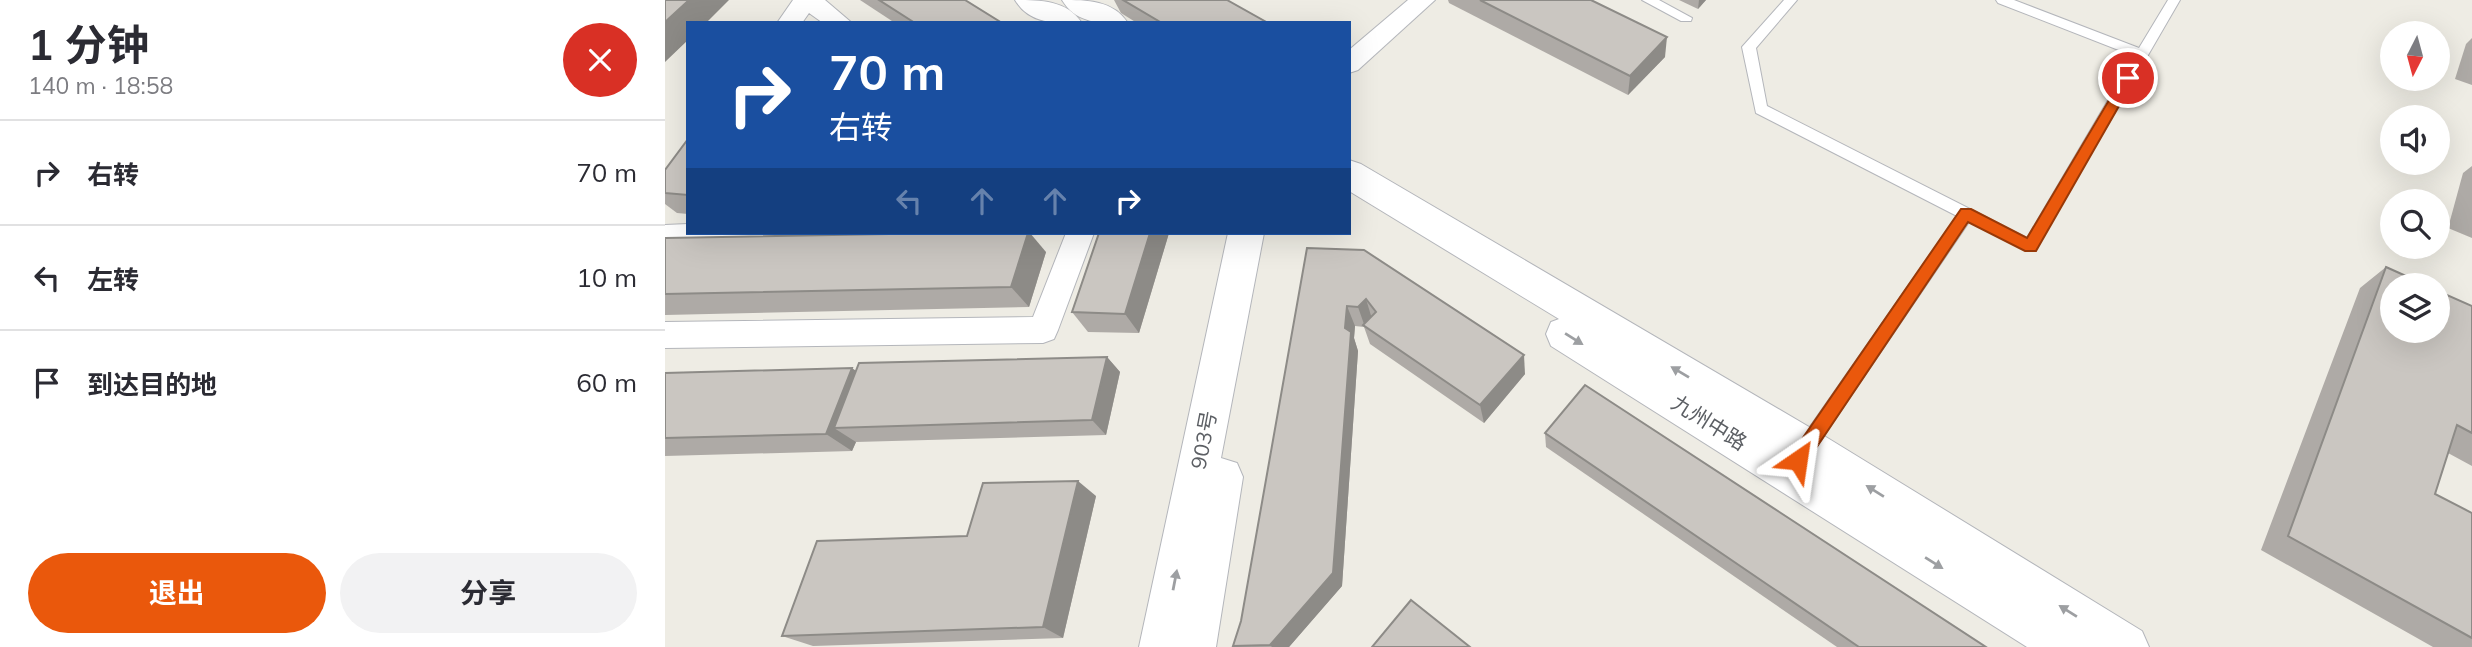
<!DOCTYPE html>
<html lang="zh">
<head>
<meta charset="utf-8">
<style>
  :root { --surface:#fff; --page:#f2f2f3; --text:#2b2b33; --muted:#7c7c81; --line:#e1e1e2; --accent:#ea580c }
  body { margin:0; font-family:Mulish,"Noto Sans SC",sans-serif; background:var(--page); color:var(--text); height:100vh; display:flex; flex-direction:column; font-size:26px; white-space:nowrap }
  * { box-sizing:border-box; margin:0 }
  p { font-size:23px; color:var(--muted) }
  .icon { flex:none; width:38px; height:38px; fill:none; stroke:currentColor; stroke-width:2; stroke-linecap:round; stroke-linejoin:round }
  .map { position:relative; flex:1; overflow:hidden }
  .panel { display:flex; flex-direction:column; background:var(--surface); width:665px }
  .panel>* { flex:none }
  .hud { position:absolute; left:21px; top:21px; width:665px; height:214px; border-radius:0px; box-shadow:0 7px 28px #0002; background:#1a4fa0; color:#fff; overflow:hidden }
  .needle { width:46px; rotate:186deg }
  .controls { position:absolute; left:1715px; top:21px; display:grid; gap:14px }
  .controls a { display:grid; place-items:center; width:70px; height:70px; border-radius:50%; background:var(--surface); box-shadow:0 7px 28px #0002; font-size:35px }
  .pin { position:absolute; display:grid; place-items:center; width:60px; height:60px; color:#fff; margin:-30px; border:4px solid #fff; border-radius:50%; box-shadow:0 2px 7px #0007 }
  .me { position:absolute; width:77px; margin:-38px; rotate:32deg; stroke-linejoin:round; filter:drop-shadow(0 0 5px #0008) }
  .turn { display:flex; align-items:center; gap:24px; height:147px; padding:0 28px; font-size:32px }
  .turn .icon { width:91px; height:91px; stroke-width:2.5 }
  .turn b { display:block; font-size:49px; line-height:60px }
  .lanes { display:flex; align-items:center; height:66px; padding:0 28px; background:#0003; justify-content:center; gap:35px; direction:ltr }
  .lanes .off { opacity:.35 }
  .round { display:grid; place-items:center; flex:none; width:74px; height:74px; border-radius:37px; background:var(--page) }
  .head { display:flex; align-items:center; justify-content:space-between; height:119px; padding:0 28px }
  h1 { font-size:42px; font-weight:700; line-height:52px }
  .primary-button { display:flex; gap:14px; margin-top:auto; padding:14px 28px }
  .primary-button a { flex:1; height:80px; border-radius:42px; background:var(--accent); color:#fff; font-size:28px; font-weight:700; line-height:80px; text-align:center }
  .primary-button a+a { background:var(--page); color:var(--text) }
  ul { padding:0; list-style:none }
  li { display:flex; align-items:center; gap:21px; height:105px; padding:0 28px; border-top:2px solid var(--line) }
  li div { flex:1 }
  li b { display:block; font-size:26px }
  li em { font-style:normal }
  main { display:flex; flex:1; min-height:0 }
  .map>svg:first-child { display:block }
  .lines { fill:none; stroke-linecap:round; stroke-linejoin:round }
  .service-casing { stroke:#b4b6bb; stroke-width:2 }
  .minor-casing { stroke:#b4b6bb; stroke-width:2 }
  .tertiary-casing { stroke:#b4b6bb; stroke-width:2 }
  .service { fill:#fff; fill-rule:evenodd }
  .minor { fill:#fff; fill-rule:evenodd }
  .tertiary { fill:#fff; fill-rule:evenodd }
  .wall { fill:#aeaaa6 }
  .shaded-wall { fill:#8d8b87 }
  .building { fill:#cac6c1; stroke:#8d8b87; stroke-width:2 }
  .oneway { fill:#9d9fa2 }
  .route { fill:#ea580c; stroke:#983908; stroke-width:2 }
  .labels { text-anchor:middle; stroke-width:5; stroke-linejoin:round; paint-order:stroke }
  .street-label { font-size:21px; fill:#5c5f64; stroke:#fff }
</style>
</head>
<body>
<main>
<section class="panel">
<div class="head"><div><h1>1 分钟</h1><p>140 m · 18:58</p></div><a class="round" style="background:#d93025;color:#fff"><svg class="icon" aria-label="close" viewBox="0 0 24 24"><path d="M6 6l12 12M18 6L6 18"/></svg></a></div>
<ul>
<li><svg class="icon" aria-label="right" viewBox="0 0 24 24"><path d="M7 20v-9h11M14 6l5 5-5 5"/></svg><div><b>右转</b></div><em>70 m</em></li>
<li><svg class="icon" aria-label="left" viewBox="0 0 24 24"><path d="M17 20v-9H6M10 6l-5 5 5 5"/></svg><div><b>左转</b></div><em>10 m</em></li>
<li><svg class="icon" aria-label="arrive" viewBox="0 0 24 24"><path d="M6 21V4h12l-3 4 3 4H6"/></svg><div><b>到达目的地</b></div><em>60 m</em></li>
</ul>
<div class="primary-button"><a>退出</a><a>分享</a></div>
</section>
<div class="map">
<svg width="1807" height="647" viewBox="0 0 1807 647">
  <rect width="100%" height="100%" fill="#eeece4"/>
  <g class="lines">
    <g class="service-casing">
      <g id="service">
        <path d="M977,0H994L1027,18L1026,21H1016Z"/>
        <path d="M1119,0H1132L1091,48L1102,106L1362,238L1469,56L1333,3L1331,0H1349L1474,48L1503,0H1515L1370,250H1360L1304,222L1147,453L1141,455L1135,453L1133,447L1135,441L1292,216L1091,113L1077,47Z"/>
      </g>
    </g>
    <g class="minor-casing">
      <g id="minor">
        <path d="M128,0H160L187,23H158L144,13L137,23H112Z"/>
        <path d="M743,0H770L693,70L684,73V50Z"/>
        <path d="M23,224V233H134L130,241L120,244L0,247V225Z"/>
        <path d="M401,233H429L393,330L389,339L378,343L0,348V322L368,317Z"/>
      </g>
    </g>
    <g class="tertiary-casing">
      <g id="tertiary">
        <path d="M350,0C375,0 402,0 417,23C391,23 365,25 350,0Z"/>
        <path d="M397,0C422,0 448,0 463,23C437,23 412,25 397,0Z"/>
        <path d="M684,160L696,164L1156,434L1477,631L1484,647H1362L886,346L881,334L886,322L894,319L684,191Z"/>
        <path d="M563,233H599L556,458L572,463L578,477L551,647H474Z"/>
      </g>
    </g>
    <use href="#service" class="service"/>
    <use href="#minor" class="minor"/>
    <use href="#tertiary" class="tertiary"/>
  </g>
  <g class="wall">
    <path d="M195,0H300L337,23H230Z"/>
    <path d="M449,0H562L603,23H472L456,13Z"/>
    <path d="M783,0H926L1000,57L963,95L784,3Z"/>
    <path d="M1014,0H1041L1033,9Z"/>
    <path d="M1807,38V85L1790,79L1801,44Z"/>
    <path d="M23,139V214L12,213L0,204V170Z"/>
    <path d="M1807,166V238L1783,228L1798,173Z"/>
    <path d="M434,233H504L474,333L423,332L407,312Z"/>
    <path d="M0,238L381,252L364,307L0,315Z"/>
    <path d="M642,248L860,374L819,423L705,344L699,327L690,326L689,338L693,351L677,586L624,647H568V646L576,621Z"/>
    <path d="M1721,267L1807,306V466L1783,453L1770,494L1807,513V647H1768L1596,550L1695,288Z"/>
    <path d="M442,357L455,372L441,435L191,442L187,451L0,456V373L191,371Z"/>
    <path d="M880,433L1321,647H1172L881,447Z"/>
    <path d="M431,496L398,638L148,646L117,636L302,536Z"/>
  </g>
  <g class="shaded-wall">
    <path d="M24,0H64L41,23H23V40L0,62V22Z"/>
    <path d="M1034,0H1041L1033,9Z"/>
    <path d="M1002,37L1000,57L963,95L965,76Z"/>
    <path d="M363,233H365L381,252L364,307L346,287Z"/>
    <path d="M485,233H504L474,333L460,314Z"/>
    <path d="M701,299L707,319L700,327L693,307Z"/>
    <path d="M682,306L690,326L689,338L693,351L677,586L624,647H607L605,645L680,328Z"/>
    <path d="M859,355L860,374L819,423L815,405Z"/>
    <path d="M442,357L455,372L441,435L427,420Z"/>
    <path d="M187,368L212,386L169,428L191,442L187,451L161,434Z"/>
    <path d="M413,481L431,496L398,638L378,627Z"/>
  </g>
  <g class="building">
    <path d="M0,0H24L0,22Z"/>
    <path d="M214,0H300L337,23H250Z"/>
    <path d="M458,0H562L603,23H497Z"/>
    <path d="M815,0H926L1002,37L965,76Z"/>
    <path d="M23,139V195L0,193V170Z"/>
    <path d="M281,233H363L346,287L0,294V238Z"/>
    <path d="M434,233H485L460,314L407,312Z"/>
    <path d="M642,248L699,250L859,355L815,405L698,325L711,312L701,299L693,307L682,306L680,328L686,332L668,573L605,645L568,646L576,621Z"/>
    <path d="M1721,267L1761,285H1727V331H1773V291L1807,306V433L1792,425L1770,494L1807,513V638L1623,536Z"/>
    <path d="M442,357L427,420L169,428L194,363Z"/>
    <path d="M187,368L161,434L0,438V373Z"/>
    <path d="M920,385L1321,647H1194L880,433Z"/>
    <path d="M413,481L378,627L117,636L152,541L302,536L318,483Z"/>
    <path d="M746,600L805,647H707Z"/>
  </g>
  <defs><path id="oneway-solid" d="M-6-.8H1V-3.2L6.5 0L1 3.2V.8H-6Z" transform="scale(1.75)"/></defs>
  <g class="oneway">
    <use href="#oneway-solid" transform="translate(909 339) rotate(32)"/>
    <use href="#oneway-solid" transform="translate(1015 372) rotate(-149)"/>
    <use href="#oneway-solid" transform="translate(1210 491) rotate(-148)"/>
    <use href="#oneway-solid" transform="translate(1269 563) rotate(32)"/>
    <use href="#oneway-solid" transform="translate(510 580) rotate(-79)"/>
    <use href="#oneway-solid" transform="translate(1403 611) rotate(-148)"/>
  </g>
  <path class="route" d="M1463,73L1470,78L1371,251H1360L1303,222L1139,466H1126L1124,460L1126,455L1296,209H1306L1362,238L1459,75Z"/>
  <g class="labels">
    <g class="street-label">
      <text transform="translate(1044 423) rotate(32)" y="7">九州中路</text>
      <text transform="translate(539 440) rotate(-79)" y="7">903号</text>
    </g>
  </g>
</svg>
<div class="controls">
<a><svg class="needle" viewBox="-14 -14 28 28"><path d="M0-13l5 13h-10z" fill="#e53935"/><path d="M0 13l5-13h-10z" fill="#7c7c81"/></svg></a>
<a><svg class="icon" aria-label="sound" viewBox="0 0 24 24"><path d="M4 9h4l5-4v14l-5-4H4zM17 9q2 3 0 6"/></svg></a>
<a><svg class="icon" aria-label="search" viewBox="0 0 24 24"><circle cx="10" cy="10" r="6"/><path d="M15 15l6 6"/></svg></a>
<a><svg class="icon" aria-label="layers" viewBox="0 0 24 24"><path d="M12 4l9 5-9 5-9-5zM3 14l9 5 9-5"/></svg></a>
</div>
<div class="pin" style="left:1463px;top:78px;background:#d93025"><svg class="icon" aria-label="arrive" viewBox="0 0 24 24"><path d="M6 21V4h12l-3 4 3 4H6"/></svg></div>
<svg class="me" style="left:1133px;top:460px" viewBox="-20 -20 40 40"><path d="M0-17L14 15 0 8-14 15z" fill="#ea580c" stroke="#fff" stroke-width="4"/></svg>
<div class="hud">
<div class="turn"><svg class="icon" aria-label="right" viewBox="0 0 24 24"><path d="M7 20v-9h11M14 6l5 5-5 5"/></svg><div><b>70 m</b>右转</div></div>
<div class="lanes"><svg class="icon off" aria-label="left" viewBox="0 0 24 24"><path d="M17 20v-9H6M10 6l-5 5 5 5"/></svg><svg class="icon off" aria-label="ahead" viewBox="0 0 24 24"><path d="M12 20V5M6 11l6-6 6 6"/></svg><svg class="icon off" aria-label="ahead" viewBox="0 0 24 24"><path d="M12 20V5M6 11l6-6 6 6"/></svg><svg class="icon" aria-label="right" viewBox="0 0 24 24"><path d="M7 20v-9h11M14 6l5 5-5 5"/></svg></div>
</div>
</div>
</main>
</body>
</html>
